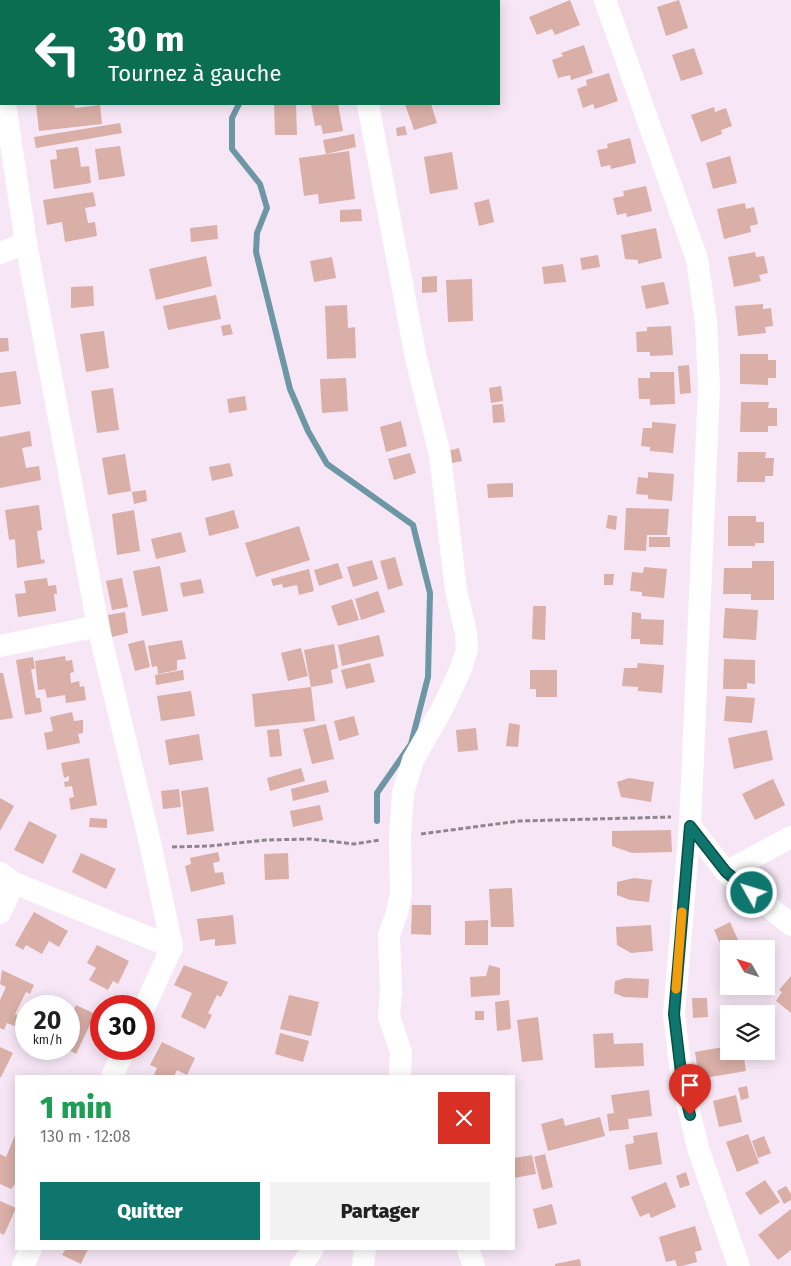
<!DOCTYPE html>
<html lang="fr">
<head>
<meta charset="utf-8">
<style>
  :root { --surface:#fff; --page:#f2f2f2; --text:#222; --muted:#767676; --accent:#0f766e }
  body { margin:0; font-family:"Fira Sans",sans-serif; background:var(--page); color:var(--text); height:100vh; display:flex; flex-direction:column; font-size:19px; white-space:nowrap }
  * { box-sizing:border-box; margin:0 }
  p { font-size:16px; color:var(--muted) }
  .icon { flex:none; width:28px; height:28px; fill:none; stroke:currentColor; stroke-width:2; stroke-linecap:round; stroke-linejoin:round }
  .map { position:relative; flex:1; overflow:hidden }
  .sheet { position:absolute; left:15px; top:1075px; width:500px; height:175px; display:flex; flex-direction:column; background:var(--surface); border-radius:0px; box-shadow:0 2px 12px #0003 }
  .sheet>* { flex:none }
  .guide { position:absolute; left:0px; top:0px; width:500px; height:105px; box-shadow:0 2px 12px #0003; background:#0b6e4f; color:#fff; overflow:hidden }
  .needle { width:32px; rotate:309deg }
  .controls { position:absolute; left:720px; top:940px; display:grid; gap:10px }
  .controls a { display:grid; place-items:center; width:55px; height:55px; border-radius:0px; background:var(--surface); box-shadow:0 2px 12px #0003; font-size:25px }
  .speed { position:absolute; left:15px; top:995px; display:flex; gap:10px; font-size:25px; font-weight:700; text-align:center }
  .speed>* { display:grid; place-content:center; width:65px; height:65px; border-radius:50%; background:var(--surface); box-shadow:0 2px 12px #0003; line-height:1 }
  .speed small { font-size:12px; font-weight:400 }
  .speed .limit { border:8px solid #d22; background:#fff; color:#111 }
  .pin { position:absolute; display:grid; place-items:center; width:42px; height:42px; color:#fff; margin:-51px -21px; border-radius:50% 50% 50% 0; rotate:-45deg; box-shadow:0 0 5px #0007 }
  .pin .icon { rotate:45deg }
  .me { position:absolute; width:55px; margin:-28px; rotate:309deg; stroke-linejoin:round; filter:drop-shadow(0 0 4px #0008) }
  .turn { display:flex; align-items:center; gap:18px; height:105px; padding:0 25px; font-size:22px }
  .turn .icon { width:65px; height:65px; stroke-width:2.5 }
  .turn b { display:block; font-size:35px; line-height:42px }
  .round { display:grid; place-items:center; flex:none; width:52px; height:52px; border-radius:0px; background:var(--page) }
  .head { display:flex; align-items:center; justify-content:space-between; height:85px; padding:0 25px }
  h1 { font-size:30px; font-weight:800; line-height:38px; color:#1e9e55 }
  .cta { display:flex; gap:10px; margin-top:auto; padding:10px 25px }
  .cta a { flex:1; height:58px; border-radius:0px; background:var(--accent); color:#fff; font-size:20px; font-weight:800; line-height:58px; text-align:center }
  .cta a+a { background:var(--page); color:var(--text) }
  .map>svg:first-child { display:block }
  .lines { fill:none; stroke-linecap:round; stroke-linejoin:round }
  .stream { stroke:#6d97a4; stroke-width:6 }
  .building { fill:#d9afa7 }
  .path { stroke:#8f858f; stroke-width:3; stroke-dasharray:5 2.5; stroke-linecap:butt }
  .street { stroke:#fff; stroke-width:22 }
  .route-casing { stroke:#0a4d48; stroke-width:12 }
  .route { stroke:#0f766e; stroke-width:9 }
  .slow { stroke:#f59e0b; stroke-width:9 }
</style>
</head>
<body>
<div class="map">
<svg width="791" height="1266" viewBox="0 0 791 1266">
  <rect width="100%" height="100%" fill="#f7e7f6"/>
  <g class="lines">
    <g class="stream">
      <path d="M231,0L232,1"/>
      <path d="M239,104L232,118V149L260,184L267,208L257,233L256,252L290,389L308,431L327,464L413,525L430,593L428,677L411,744L377,793V821"/>
    </g>
  </g>
  <g class="building">
    <path d="M570,0L580,25L555,35L552,29L537,35L529,17Z"/>
    <path d="M679,0L688,28L666,36L657,7Z"/>
    <path d="M584,45L593,73L571,80L570,75L558,78L552,60L563,56L561,53Z"/>
    <path d="M694,48L703,74L681,81L672,55Z"/>
    <path d="M609,73L618,101L595,109L593,104L583,108L577,89L587,85L586,80Z"/>
    <path d="M36,104H74L75,108L100,105L102,124L39,131Z"/>
    <path d="M274,104H296L297,135H275Z"/>
    <path d="M311,104H338L343,131L323,134L321,125L315,126Z"/>
    <path d="M405,104H431L437,123L414,130Z"/>
    <path d="M714,107L715,112L726,108L732,126L721,130L722,134L701,142L691,115Z"/>
    <path d="M120,123L122,133L36,148L34,137Z"/>
    <path d="M405,126L407,135L397,136L396,128Z"/>
    <path d="M354,134L356,147L326,154L323,140Z"/>
    <path d="M630,138L636,163L611,169L610,165L601,167L597,150L608,148L607,144Z"/>
    <path d="M120,146L125,176L99,180L95,149Z"/>
    <path d="M78,147L81,167L89,166L91,183L54,189L50,160L57,159L56,150Z"/>
    <path d="M349,151L355,199L319,204L318,194L304,196L299,158Z"/>
    <path d="M452,152L458,189L430,194L424,157Z"/>
    <path d="M730,156L737,183L713,189L706,163Z"/>
    <path d="M646,186L652,211L627,217L626,213L617,215L613,198L624,196L623,191Z"/>
    <path d="M93,192L96,206L85,208L88,223L95,222L97,236L65,242L62,222L47,225L43,200Z"/>
    <path d="M489,199L494,222L479,226L474,203Z"/>
    <path d="M745,203L746,209L754,207L758,224L750,226L751,232L724,239L717,209Z"/>
    <path d="M361,209L362,221L340,222V210Z"/>
    <path d="M217,225L218,239L191,242L190,228Z"/>
    <path d="M656,228L662,258L638,264V260L625,259L621,235Z"/>
    <path d="M755,252L756,257L764,256L768,273L759,275L761,281L734,287L728,257Z"/>
    <path d="M598,255L600,267L582,270L580,258Z"/>
    <path d="M206,256L212,286L156,300L149,269Z"/>
    <path d="M332,257L336,278L314,282L310,261Z"/>
    <path d="M563,264L566,282L544,284L542,267Z"/>
    <path d="M437,276V292L422,293V277Z"/>
    <path d="M472,279L473,321L448,322L446,280Z"/>
    <path d="M664,282L669,304L646,309L641,286Z"/>
    <path d="M93,286L94,306L71,308V287Z"/>
    <path d="M216,295L221,319L168,330L163,306Z"/>
    <path d="M763,304V309L771,308L773,326L765,327L766,333L738,336L735,306Z"/>
    <path d="M347,305L348,328L355,327L356,358L327,359L325,306Z"/>
    <path d="M230,324L233,334L223,336L221,326Z"/>
    <path d="M671,326L673,355L650,356V352H637L636,332L647,331V327Z"/>
    <path d="M104,331L109,368L86,372L80,334Z"/>
    <path d="M0,338H8L9,351L0,352Z"/>
    <path d="M740,354H768V360H776V378H768V385L740,384Z"/>
    <path d="M689,365L691,393L680,394L678,366Z"/>
    <path d="M16,371L21,404L0,407V373Z"/>
    <path d="M650,372H674L675,404L650,405V399H639L638,378H650Z"/>
    <path d="M346,378L348,411L322,413L320,379Z"/>
    <path d="M501,386L503,401L491,403L489,388Z"/>
    <path d="M113,388L119,430L97,433L91,391Z"/>
    <path d="M245,396L247,410L229,413L227,399Z"/>
    <path d="M741,402H769L768,408H777V426H768V432H740Z"/>
    <path d="M503,404L505,422L493,423L492,405Z"/>
    <path d="M401,421L407,446L386,452L380,427Z"/>
    <path d="M652,422L676,424L673,453L650,451V447L641,446L643,428H652Z"/>
    <path d="M30,431L32,446L22,448L26,468L39,466L41,480L0,488V437Z"/>
    <path d="M459,448L462,461L447,464L444,452Z"/>
    <path d="M738,452H766L765,458H774L773,476H765V482H737Z"/>
    <path d="M410,453L416,473L394,480L388,459Z"/>
    <path d="M125,454L131,491L108,495L102,458Z"/>
    <path d="M230,463L233,476L212,481L209,467Z"/>
    <path d="M648,472L674,474L672,501L648,499V495L636,494L638,477L648,478Z"/>
    <path d="M513,483V497L488,498L487,484Z"/>
    <path d="M146,490L147,501L134,504L132,492Z"/>
    <path d="M39,505L42,530L37,531L41,560L44,559L45,563L17,568L15,539L9,540L5,510Z"/>
    <path d="M626,508L669,509L667,535H647L646,551L624,550Z"/>
    <path d="M134,510L140,551L117,555L112,514Z"/>
    <path d="M234,510L239,528L209,536L205,518Z"/>
    <path d="M608,515L617,516L616,530L606,528Z"/>
    <path d="M728,516H756V522H764V543H755V546H728Z"/>
    <path d="M299,526L310,560L256,577L245,543Z"/>
    <path d="M181,532L186,552L156,559L151,539Z"/>
    <rect x="649" y="537" width="21" height="10"/>
    <path d="M395,557L403,585L388,590L380,561Z"/>
    <path d="M372,560L378,579L353,587L347,567Z"/>
    <path d="M752,561H774V600H751V594H723L724,568H752Z"/>
    <path d="M338,563L343,578L319,586L314,570Z"/>
    <path d="M160,566L168,611L142,616L133,571Z"/>
    <path d="M644,567L667,569L664,598L642,596V592L630,591L632,572L643,573Z"/>
    <path d="M309,569L314,591L299,595L297,585L283,588L282,584L273,586L271,579Z"/>
    <path d="M604,574H614L613,585H604Z"/>
    <path d="M47,578L48,586L56,585L57,594H54L56,611L18,617L15,594L26,593L24,581Z"/>
    <path d="M122,578L128,607L112,610L106,581Z"/>
    <path d="M201,579L204,593L183,597L180,583Z"/>
    <path d="M378,591L385,612L361,620L355,599Z"/>
    <path d="M352,599L359,620L338,626L331,606Z"/>
    <path d="M533,606H546L545,640L532,639Z"/>
    <path d="M725,608L758,610L756,640L723,638Z"/>
    <path d="M125,612L128,633L112,637L108,615Z"/>
    <path d="M632,612L641,613V619L664,620L663,645L640,644V639H631Z"/>
    <path d="M379,635L384,656L342,666L338,645Z"/>
    <path d="M144,640L150,667L135,671L128,644Z"/>
    <path d="M182,640L186,659L177,660V670L158,674L157,666L152,667L148,646Z"/>
    <path d="M334,644L338,668L331,670L333,683L311,687L304,650Z"/>
    <path d="M301,648L308,676L288,681L281,653Z"/>
    <path d="M65,656L66,661L72,660L74,672L70,673L71,683L79,681L80,687L84,686L86,700L66,703L65,695L47,698L45,689L38,690L35,661Z"/>
    <path d="M33,657L35,669H31L36,698H40L42,712L25,715L16,660Z"/>
    <path d="M724,659L755,660V684L747,683V689H723Z"/>
    <path d="M370,663L375,682L346,689L341,670Z"/>
    <path d="M638,663L664,665L662,693L638,691V687L622,686L624,668H637Z"/>
    <path d="M183,670L184,680L156,685L155,675Z"/>
    <path d="M530,670H557V697H536V689H530Z"/>
    <path d="M0,673H3L13,718L0,720Z"/>
    <path d="M311,687L315,721L255,727L252,694Z"/>
    <path d="M191,691L195,716L161,721L157,696Z"/>
    <path d="M726,696L755,698L752,723L724,721Z"/>
    <path d="M72,712L74,721L83,720V733L78,734L80,743L47,750L44,733L53,731L50,717Z"/>
    <path d="M354,716L359,735L339,741L334,721Z"/>
    <path d="M509,723L520,725L518,747L506,746Z"/>
    <path d="M326,724L334,759L312,764L303,729Z"/>
    <path d="M476,728L478,750L458,752L456,730Z"/>
    <path d="M279,729L282,756L270,757L267,730Z"/>
    <path d="M767,730L773,760L734,769L728,738Z"/>
    <path d="M199,734L203,760L169,765L165,740Z"/>
    <path d="M89,758L97,805L71,810L69,798L74,797L72,786L65,787L64,782L69,781V776L64,778L61,763Z"/>
    <path d="M301,768L305,781L270,791L267,778Z"/>
    <path d="M629,778L654,782L651,802L621,797L617,782Z"/>
    <path d="M773,779L785,805L755,820L742,794Z"/>
    <path d="M326,780L329,792L293,801L291,789Z"/>
    <path d="M208,787L214,831L187,835L181,791Z"/>
    <path d="M179,789L181,807L163,809L161,791Z"/>
    <path d="M0,798L14,806L0,831Z"/>
    <path d="M320,805L323,820L293,827L290,811Z"/>
    <path d="M90,818L107,819V828L89,827Z"/>
    <path d="M29,821L57,835L43,864L14,850Z"/>
    <path d="M671,830L672,852L632,853L612,846V831Z"/>
    <path d="M218,852L220,861L213,863L215,873L223,872L225,884L191,892L185,866L191,864L190,858Z"/>
    <path d="M81,853L116,869L106,889L72,872Z"/>
    <path d="M288,853L289,879L265,880L264,854Z"/>
    <path d="M634,878L652,880L649,902L630,900L617,895V882Z"/>
    <path d="M512,888L514,927H491L489,889Z"/>
    <path d="M412,905H431V935L411,934Z"/>
    <path d="M34,912L68,931L59,947L49,941L42,954L26,945L23,950L15,945Z"/>
    <path d="M233,915L236,944L215,946V939L200,941L197,919Z"/>
    <path d="M488,920V945H465V921Z"/>
    <path d="M730,922L742,949H729V956L726,957L714,930Z"/>
    <path d="M651,925L653,951L631,953L617,945L616,927Z"/>
    <path d="M97,945L129,961L118,984L113,981L108,990L89,980L96,968L87,963Z"/>
    <path d="M184,965L228,982L221,997L217,995L208,1013L212,1015L205,1029L181,1017L192,993L174,985Z"/>
    <path d="M489,965L500,968V995L471,997L470,977L486,976Z"/>
    <path d="M2,970L34,985L30,994L26,992L15,1014L20,1016L15,1026L7,1023L4,1030L0,1028V1000L6,987L0,984Z"/>
    <path d="M791,976V1013L776,1001L782,992L779,990Z"/>
    <path d="M626,978L649,979L648,998L624,997L614,993L615,981Z"/>
    <path d="M289,995L319,1002L311,1036L280,1029Z"/>
    <path d="M692,998H707L708,1017L693,1018Z"/>
    <path d="M509,1000L511,1029L497,1031L495,1002Z"/>
    <path d="M76,1005L95,1014L76,1054L69,1050V1020Z"/>
    <rect x="475" y="1011" width="9" height="9"/>
    <path d="M538,1017L543,1060L522,1062L517,1020Z"/>
    <path d="M280,1033L309,1041L303,1062L275,1054Z"/>
    <path d="M613,1033L614,1044L643,1043L644,1066L595,1068L593,1034Z"/>
    <path d="M162,1042L195,1058L187,1075L177,1070L174,1076L154,1075L157,1068L150,1065Z"/>
    <path d="M729,1046V1051H743L746,1071L699,1079L695,1052Z"/>
    <path d="M0,1047L13,1053L1,1077H0Z"/>
    <path d="M48,1049H63L60,1055Z"/>
    <path d="M747,1086L749,1098L741,1100L738,1088Z"/>
    <path d="M649,1090L652,1116L628,1119L629,1129L609,1131L607,1114L614,1113L611,1095Z"/>
    <path d="M736,1095L742,1122L719,1127L713,1101Z"/>
    <path d="M600,1117L605,1136L548,1151L541,1124L563,1118L565,1126Z"/>
    <path d="M657,1132L662,1164L629,1170L625,1145L634,1143L633,1136Z"/>
    <path d="M16,1133V1183L11,1189L0,1184V1154L6,1157Z"/>
    <path d="M748,1134L759,1163L737,1172L726,1142Z"/>
    <path d="M764,1136L771,1153L758,1158L752,1141Z"/>
    <path d="M545,1154L553,1187L542,1190L534,1157Z"/>
    <path d="M532,1155L536,1174L514,1178V1158Z"/>
    <path d="M686,1172L690,1185L680,1188L676,1176Z"/>
    <path d="M765,1180L780,1202L760,1215L745,1193Z"/>
    <path d="M666,1182L676,1207L651,1218L649,1213L640,1217L631,1197Z"/>
    <path d="M786,1186L791,1194V1200L784,1204L777,1191Z"/>
    <path d="M0,1201L16,1208L4,1235L0,1233Z"/>
    <path d="M552,1204L557,1224L538,1229L533,1209Z"/>
    <path d="M791,1209V1250L778,1260L758,1235Z"/>
    <path d="M695,1226L702,1250L695,1252L697,1262L682,1266H677L675,1260L666,1262L659,1237Z"/>
    <path d="M66,1249H88L81,1264L62,1255Z"/>
    <path d="M580,1259L581,1266H555V1264Z"/>
  </g>
  <g class="lines">
    <g class="path">
      <path d="M421,834L519,821L671,817"/>
      <path d="M172,847L209,846L266,840L311,839L354,844L380,840"/>
    </g>
    <g class="street">
      <path d="M349,0V1"/>
      <path d="M605,0L697,259L706,322L709,387L690,826L674,1014L682,1081L698,1148L739,1266"/>
      <path d="M0,74L1,81"/>
      <path d="M5,104L26,243L98,626L151,847L172,947L144,1008"/>
      <path d="M368,104L416,358L440,455L456,590L466,633L467,650L460,671L442,709L413,760L403,793L400,837L401,894L397,913L389,935L391,991L389,1017L401,1052L400,1076"/>
      <path d="M0,253L26,243"/>
      <path d="M0,646L98,626"/>
      <path d="M690,826L726,872L791,925"/>
      <path d="M726,872L791,837"/>
      <path d="M0,873L14,883L172,947"/>
      <path d="M0,913L14,883"/>
      <path d="M112,1076L125,1049"/>
      <path d="M468,1249L474,1266"/>
      <path d="M23,1266L31,1249"/>
      <path d="M301,1266L313,1249"/>
      <path d="M363,1266L365,1249"/>
    </g>
  </g>
  <g class="lines">
    <g class="route-casing">
      <path id="route" d="M690,1115L682,1081L674,1014L690,826L726,872L752,893"/>
    </g>
    <use href="#route" class="route"/>
    <path class="slow" d="M676,989L682,912"/>
  </g>
</svg>
<div class="controls">
<a><svg class="needle" viewBox="-14 -14 28 28"><path d="M0-13l5 13h-10z" fill="#e53935"/><path d="M0 13l5-13h-10z" fill="#767676"/></svg></a>
<a><svg class="icon" aria-label="layers" viewBox="0 0 24 24"><path d="M12 4l9 5-9 5-9-5zM3 14l9 5 9-5"/></svg></a>
</div>
<div class="speed"><div>20<small>km/h</small></div><div class="limit">30</div></div>
<div class="pin" style="left:690px;top:1115px;background:#d93025"><svg class="icon" aria-label="arrive" viewBox="0 0 24 24"><path d="M6 21V4h12l-3 4 3 4H6"/></svg></div>
<svg class="me" style="left:752px;top:893px" viewBox="-20 -20 40 40"><circle r="17" fill="#0f766e" stroke="#fff" stroke-width="3"/><path d="M0-11L8 9 0 5-8 9z" fill="#fff"/></svg>
<div class="guide">
<div class="turn"><svg class="icon" aria-label="left" viewBox="0 0 24 24"><path d="M17 20v-9H6M10 6l-5 5 5 5"/></svg><div><b>30 m</b>Tournez à gauche</div></div>
</div>
<section class="sheet">
<div class="head"><div><h1>1 min</h1><p>130 m · 12:08</p></div><a class="round" style="background:#d93025;color:#fff"><svg class="icon" aria-label="close" viewBox="0 0 24 24"><path d="M6 6l12 12M18 6L6 18"/></svg></a></div>
<div class="cta"><a>Quitter</a><a>Partager</a></div>
</section>
</div>
</body>
</html>
